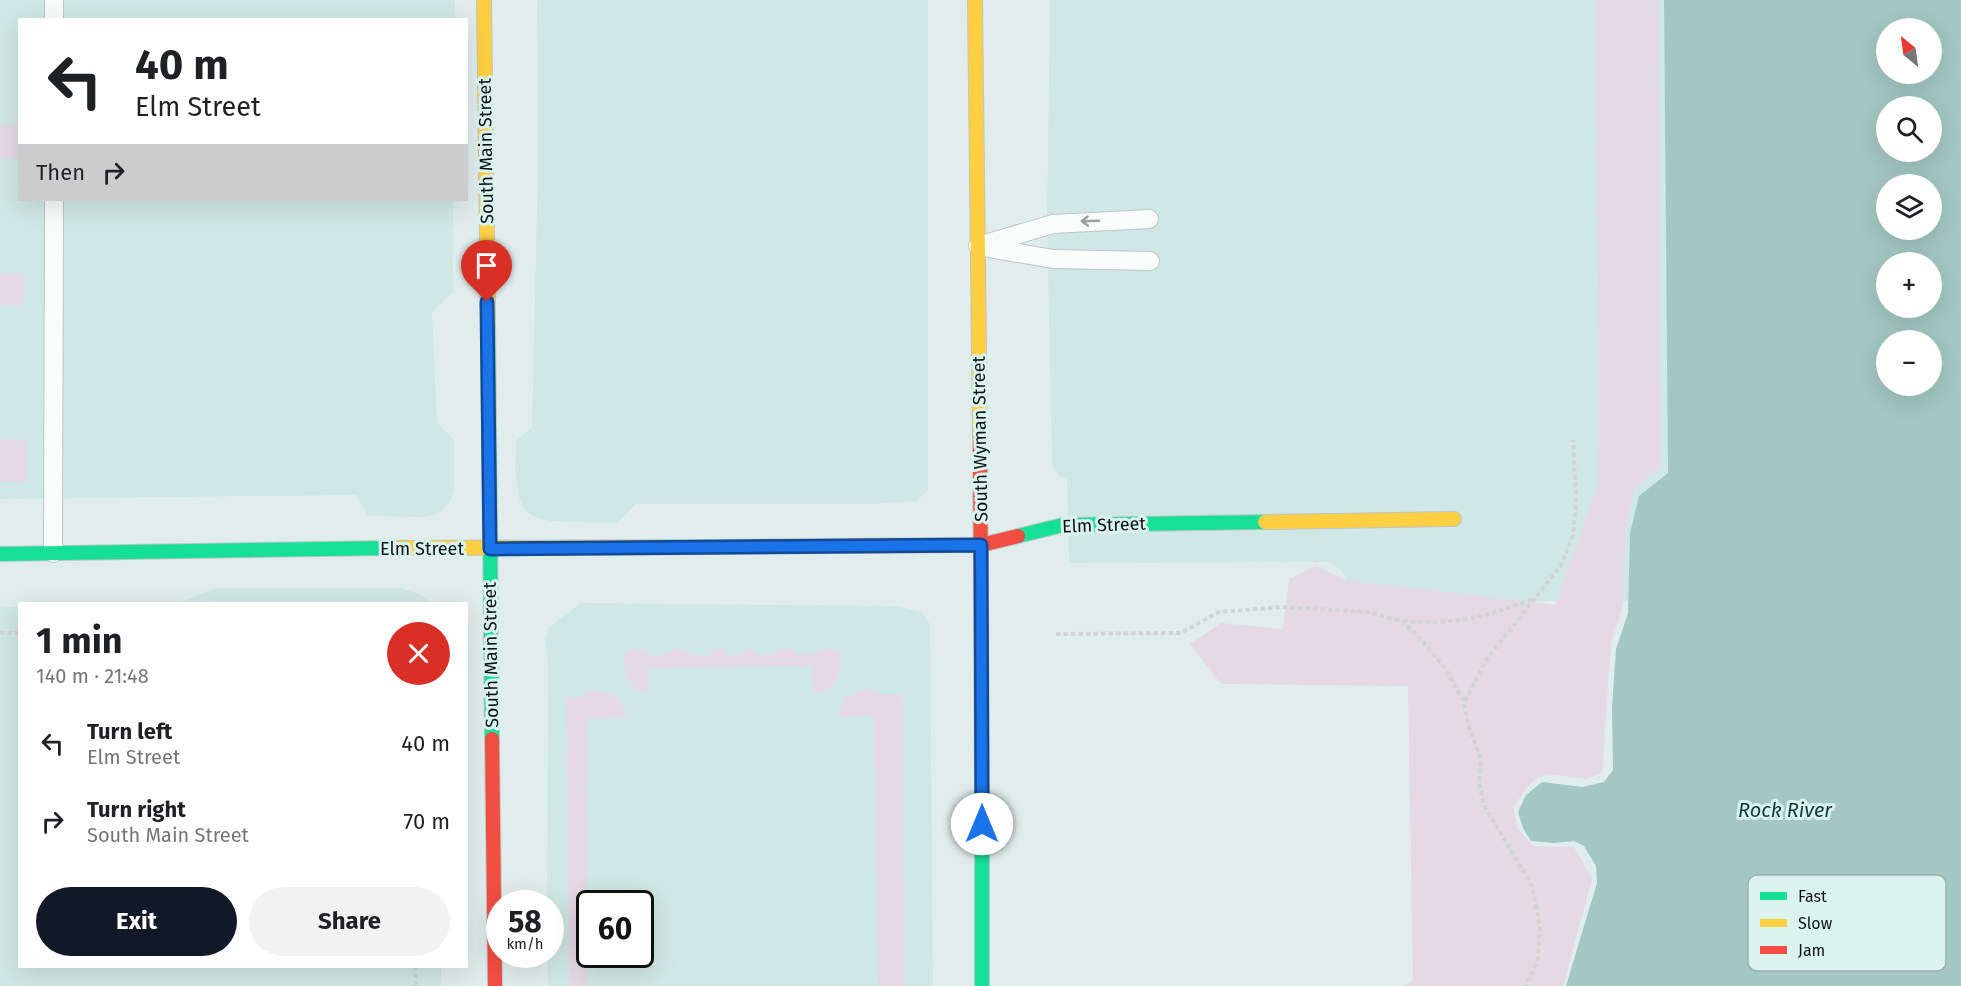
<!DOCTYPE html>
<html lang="en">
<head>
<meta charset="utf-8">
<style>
  :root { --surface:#fff; --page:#f2f2f2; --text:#202124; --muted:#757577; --accent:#111827 }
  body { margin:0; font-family:"Fira Sans",sans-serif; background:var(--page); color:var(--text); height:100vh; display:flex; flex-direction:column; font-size:22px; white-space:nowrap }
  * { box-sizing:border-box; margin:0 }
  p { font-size:20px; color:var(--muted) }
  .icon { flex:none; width:33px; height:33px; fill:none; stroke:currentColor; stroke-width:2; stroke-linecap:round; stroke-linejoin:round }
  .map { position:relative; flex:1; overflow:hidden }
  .panel { position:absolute; left:18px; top:602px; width:450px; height:366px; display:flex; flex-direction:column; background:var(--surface); border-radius:0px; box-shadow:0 6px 24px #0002 }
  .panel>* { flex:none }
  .hud { position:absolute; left:18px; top:18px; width:450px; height:183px; border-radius:0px; box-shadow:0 6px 24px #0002; background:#fff; color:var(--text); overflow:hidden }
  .needle { width:39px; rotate:331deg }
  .buttons { position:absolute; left:1876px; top:18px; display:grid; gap:12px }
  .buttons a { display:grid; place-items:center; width:66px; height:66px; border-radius:50%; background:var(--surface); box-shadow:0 6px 24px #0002; font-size:30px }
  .speed { position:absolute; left:486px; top:890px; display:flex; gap:12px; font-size:30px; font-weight:700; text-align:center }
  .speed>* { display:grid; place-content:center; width:78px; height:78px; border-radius:50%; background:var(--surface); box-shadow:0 6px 24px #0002; line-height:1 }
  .speed small { font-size:15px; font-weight:400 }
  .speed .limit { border:3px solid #111; border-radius:9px; background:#fff; color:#111 }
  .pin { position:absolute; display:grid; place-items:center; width:51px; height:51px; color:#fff; margin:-62px -26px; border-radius:50% 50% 50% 0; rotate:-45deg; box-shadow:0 0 6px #0007 }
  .pin .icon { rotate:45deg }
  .me { position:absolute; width:66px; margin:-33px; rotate:0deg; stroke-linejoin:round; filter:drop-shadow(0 0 4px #0008) }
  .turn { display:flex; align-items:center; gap:21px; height:126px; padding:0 18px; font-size:27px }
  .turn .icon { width:78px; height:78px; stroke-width:2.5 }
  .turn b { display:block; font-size:42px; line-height:51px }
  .then { display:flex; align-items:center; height:57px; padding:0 18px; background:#0003; gap:12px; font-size:22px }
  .round { display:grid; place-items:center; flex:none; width:63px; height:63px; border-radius:32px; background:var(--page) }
  .head { display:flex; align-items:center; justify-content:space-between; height:102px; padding:0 18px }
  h1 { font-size:36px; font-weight:700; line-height:45px }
  .cta { display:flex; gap:12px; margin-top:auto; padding:12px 18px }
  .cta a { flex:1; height:69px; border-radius:36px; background:var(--accent); color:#fff; font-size:24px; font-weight:700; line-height:69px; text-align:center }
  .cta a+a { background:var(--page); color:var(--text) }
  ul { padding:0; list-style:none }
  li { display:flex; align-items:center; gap:18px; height:78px; padding:0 18px }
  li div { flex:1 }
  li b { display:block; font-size:22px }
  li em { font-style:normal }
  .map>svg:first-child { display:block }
  .built { fill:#d0e8e5; fill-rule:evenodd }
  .green { fill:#e5d9e4 }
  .water { fill:#a3c7c2; fill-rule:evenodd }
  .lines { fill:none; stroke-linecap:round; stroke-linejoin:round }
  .lane-casing { stroke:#bcc6c5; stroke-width:20 }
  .fast-casing { stroke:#bcc6c5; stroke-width:16 }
  .slow-casing { stroke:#bcc6c5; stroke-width:16 }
  .jam-casing { stroke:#bcc6c5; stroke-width:16 }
  .path { stroke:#d1d5d4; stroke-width:4; stroke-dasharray:4.5 3; stroke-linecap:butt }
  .lane { stroke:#fafcfc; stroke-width:18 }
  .fast { stroke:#16e098; stroke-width:14 }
  .slow { stroke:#ffcf43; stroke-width:14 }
  .jam { stroke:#f24e42; stroke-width:14 }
  .oneway { stroke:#9a9f9f }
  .route-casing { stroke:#114b97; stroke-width:15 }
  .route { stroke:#1a73e8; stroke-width:10 }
  .labels { text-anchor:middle; stroke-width:6; stroke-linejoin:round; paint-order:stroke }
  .street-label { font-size:18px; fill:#0b1413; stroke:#dbf3ef }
  .water-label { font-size:20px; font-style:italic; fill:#123e39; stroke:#dbf3ef }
  .key { fill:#dbf3ef; stroke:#9db0ad; stroke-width:1.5 }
  .key-label { font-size:16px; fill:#0b1413 }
</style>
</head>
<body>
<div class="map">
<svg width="1961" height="986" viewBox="0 0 1961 986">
  <rect width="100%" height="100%" fill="#e1edec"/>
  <g class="built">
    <path d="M0,0H455V20H20V200H453V292L432,312L437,423L454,440V490L450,502L444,509L435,515L423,517L368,516L356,495L0,499Z"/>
    <path d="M537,0H928V490L917,501L875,504H636L617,523L548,521L531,515L523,507L519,497L515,470L516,441L532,427L538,161Z"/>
    <path d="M1050,0H1664L1668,473L1639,496L1630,533L1629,601H1355L1342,571L1329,562L1069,563L1067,479L1058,475L1052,465L1047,221Z"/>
    <path d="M217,588H400L417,593L433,603H179Z"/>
    <path d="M581,603L897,606L922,612L930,624L933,986H548L547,954H550V903H547L548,667L545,639L549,627ZM590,903H640V954H590Z"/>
    <path d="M0,607H19L20,966H441V986H0Z"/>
  </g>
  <g class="green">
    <path d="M1595,0H1658L1661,466L1634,490L1626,527L1622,609L1611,643L1602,772L1587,779L1546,774L1532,782L1513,807L1518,829L1533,846L1574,847L1592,879L1563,986H1405L1413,980L1408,686L1221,684L1190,644L1221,623L1283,629L1289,579L1316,566L1345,580L1555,605L1598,484L1599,387Z"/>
    <rect x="0" y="125" width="19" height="34"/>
    <path d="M0,273H21L25,276L24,302L21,305H0Z"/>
    <path d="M0,439H22L26,441L27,482H0Z"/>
    <path d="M723,649L727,655H741L745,649L755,650L759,655H772L779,649H793L798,654H814L821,649H836L840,654C839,677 839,689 813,694L812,666L650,668L648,693C625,690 625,675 624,655L630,650H644L649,655H666L672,650H685L691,655H709L713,650Z"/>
    <path d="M864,690H876L880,694H898L903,699L904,986H878L874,716L838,717L844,697Z"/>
    <path d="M587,691C610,692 620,693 628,717L586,719L588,986H569L566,698L581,697Z"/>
  </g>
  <path class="water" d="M1664,0H1961V986H1566L1597,883L1596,866L1584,846L1574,841L1554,843L1531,841L1523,828L1518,812L1526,795L1542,782L1582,787L1604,782L1613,770L1612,708L1616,649L1628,613L1630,533L1639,496L1668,473ZM1887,28H1932V74H1887ZM1932,106V152H1887V106ZM1932,184V230H1887V184ZM1887,262H1932V308H1887ZM1887,340H1932V386H1887Z"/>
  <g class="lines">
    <g class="lane-casing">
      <g id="lane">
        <path d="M54,20V0"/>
        <path d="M978,246L1053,224L1149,219"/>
        <path d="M983,247L1053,259L1150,261"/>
        <path d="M53,553L54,200"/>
      </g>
    </g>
    <g class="fast-casing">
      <g id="fast">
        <path d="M488,320L492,739"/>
        <path d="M1018,536L1063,525L1265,522"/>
        <path d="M0,554L390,548"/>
        <path d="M982,778V986"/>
      </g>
    </g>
    <g class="slow-casing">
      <g id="slow">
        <path d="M484,0L488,320"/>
        <path d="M975,0L980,438"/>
        <path d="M1265,522L1454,519"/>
        <path d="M390,548L710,547"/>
      </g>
    </g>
    <g class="jam-casing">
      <g id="jam">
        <path d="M980,438L982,778"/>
        <path d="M710,547L981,545L1018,536"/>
        <path d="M492,739L495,986"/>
      </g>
    </g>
    <g class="path">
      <path d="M1403,621C1455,625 1487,617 1535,598"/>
      <path d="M0,633H20"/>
      <path d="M1056,634L1181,633L1219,612L1283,607L1367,612L1402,621L1424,643L1445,668L1464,702L1469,727L1481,760L1479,783L1484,805L1532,886L1540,926L1538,958L1526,986"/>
      <path d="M1465,701L1487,659L1561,565L1573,536L1576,501L1573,440"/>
      <path d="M415,966L416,986"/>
    </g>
    <use href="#lane" class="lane"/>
    <use href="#fast" class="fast"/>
    <use href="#slow" class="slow"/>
    <use href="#jam" class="jam"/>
  </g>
  <defs><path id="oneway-shaft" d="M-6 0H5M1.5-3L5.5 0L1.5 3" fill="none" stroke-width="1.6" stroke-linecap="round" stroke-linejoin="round" transform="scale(1.5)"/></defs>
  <use class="oneway" href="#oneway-shaft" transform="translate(1090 221) rotate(178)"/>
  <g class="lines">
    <g class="route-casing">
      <path id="route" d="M487,302L490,549L981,545L982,824"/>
    </g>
    <use href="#route" class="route"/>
  </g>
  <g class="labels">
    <g class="street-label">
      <text transform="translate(486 151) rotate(-91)" y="6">South Main Street</text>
      <text transform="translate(980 439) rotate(-91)" y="6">South Wyman Street</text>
      <text transform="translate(1104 525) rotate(-2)" y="6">Elm Street</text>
      <text x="422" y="555">Elm Street</text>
      <text transform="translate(491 655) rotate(-91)" y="6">South Main Street</text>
    </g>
    <g class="water-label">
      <text x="1785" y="817">Rock River</text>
    </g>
  </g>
  <rect x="1748" y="875" width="198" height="96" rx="9" class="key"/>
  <rect x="1760" y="892" width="27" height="8" fill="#16e098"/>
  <rect x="1760" y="919" width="27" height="8" fill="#ffcf43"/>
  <rect x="1760" y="946" width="27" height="8" fill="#f24e42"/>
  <g class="key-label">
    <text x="1798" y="902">Fast</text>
    <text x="1798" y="929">Slow</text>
    <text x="1798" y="956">Jam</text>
  </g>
</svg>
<div class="buttons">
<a><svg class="needle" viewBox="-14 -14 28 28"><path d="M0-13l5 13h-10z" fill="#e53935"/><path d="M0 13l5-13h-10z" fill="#757577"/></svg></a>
<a><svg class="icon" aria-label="search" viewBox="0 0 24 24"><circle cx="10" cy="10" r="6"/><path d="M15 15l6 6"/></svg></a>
<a><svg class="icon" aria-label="layers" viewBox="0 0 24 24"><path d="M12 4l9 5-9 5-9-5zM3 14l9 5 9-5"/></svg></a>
<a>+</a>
<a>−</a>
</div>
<div class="speed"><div>58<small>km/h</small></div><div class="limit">60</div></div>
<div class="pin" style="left:487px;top:302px;background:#d93025"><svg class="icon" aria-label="arrive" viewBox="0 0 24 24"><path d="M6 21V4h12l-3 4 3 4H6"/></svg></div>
<svg class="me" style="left:982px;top:824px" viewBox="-20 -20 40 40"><circle r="19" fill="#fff"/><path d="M0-13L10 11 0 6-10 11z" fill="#1a73e8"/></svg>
<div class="hud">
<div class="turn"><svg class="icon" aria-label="left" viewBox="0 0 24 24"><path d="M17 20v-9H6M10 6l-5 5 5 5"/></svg><div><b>40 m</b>Elm Street</div></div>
<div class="then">Then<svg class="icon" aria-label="right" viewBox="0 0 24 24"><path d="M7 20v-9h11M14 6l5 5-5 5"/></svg></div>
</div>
<section class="panel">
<div class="head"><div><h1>1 min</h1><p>140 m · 21:48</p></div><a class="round" style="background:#d93025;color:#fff"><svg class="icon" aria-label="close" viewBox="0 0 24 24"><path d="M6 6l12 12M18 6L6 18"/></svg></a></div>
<ul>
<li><svg class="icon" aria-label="left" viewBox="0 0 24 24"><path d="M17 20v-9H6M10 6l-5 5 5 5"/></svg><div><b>Turn left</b><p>Elm Street</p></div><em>40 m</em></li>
<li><svg class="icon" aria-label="right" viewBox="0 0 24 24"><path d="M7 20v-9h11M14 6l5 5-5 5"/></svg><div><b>Turn right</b><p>South Main Street</p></div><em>70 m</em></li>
</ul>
<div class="cta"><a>Exit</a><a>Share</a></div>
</section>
</div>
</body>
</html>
